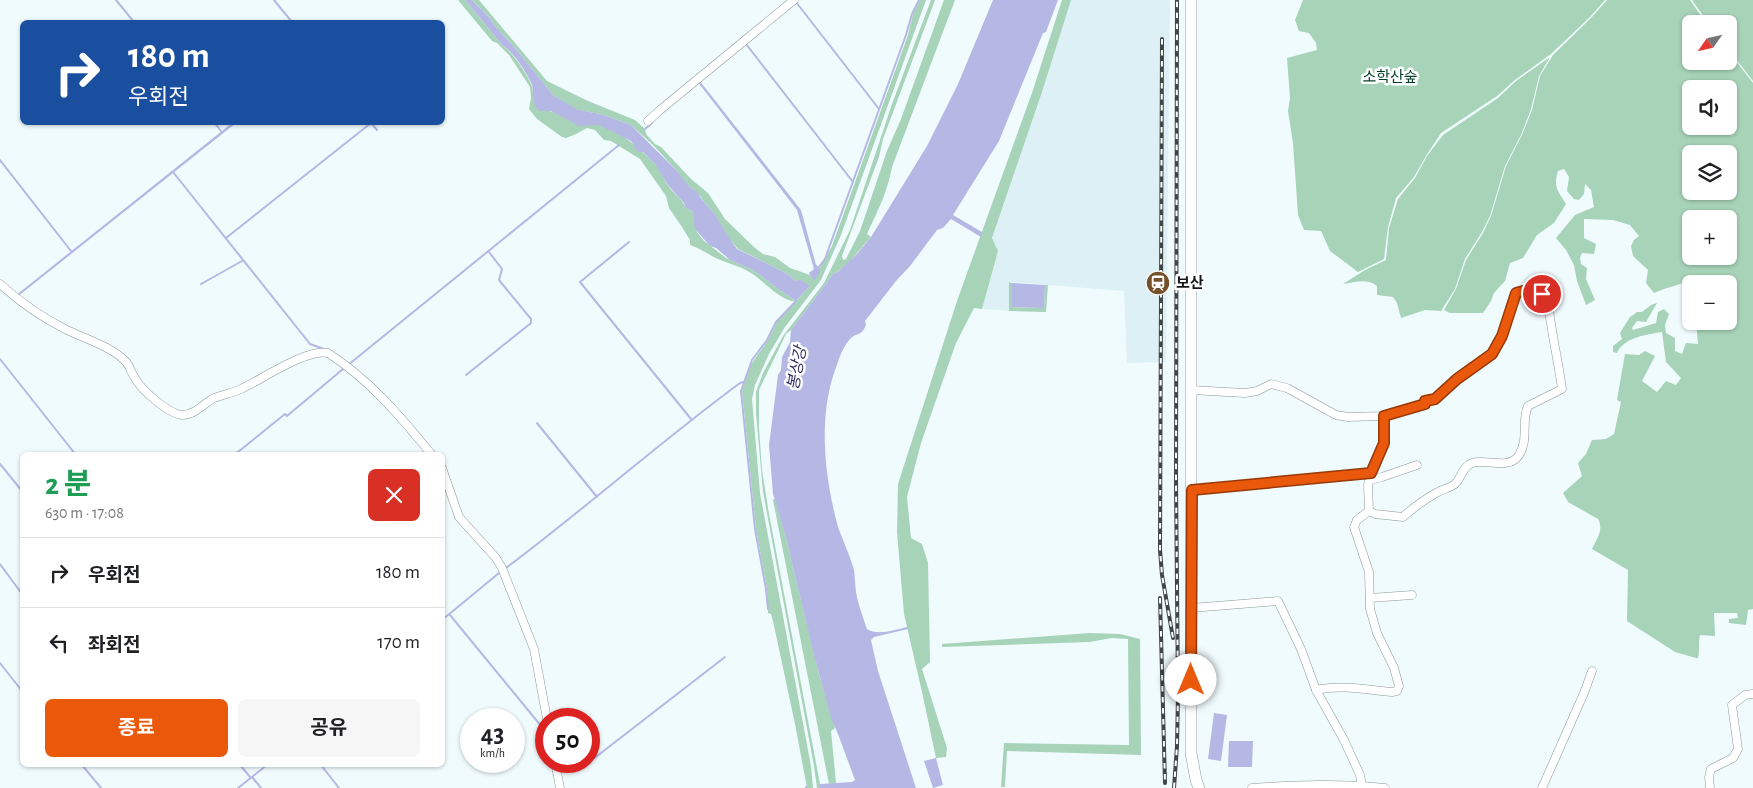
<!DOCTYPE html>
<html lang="ko">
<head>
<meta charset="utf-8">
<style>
  :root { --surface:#fff; --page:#f6f6f6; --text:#202124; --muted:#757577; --line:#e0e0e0; --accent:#ea580c }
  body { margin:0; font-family:"Alegreya Sans","Noto Sans KR",sans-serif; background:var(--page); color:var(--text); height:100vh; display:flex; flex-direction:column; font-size:19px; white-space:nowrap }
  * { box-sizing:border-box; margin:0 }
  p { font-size:16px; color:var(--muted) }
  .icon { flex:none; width:28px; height:28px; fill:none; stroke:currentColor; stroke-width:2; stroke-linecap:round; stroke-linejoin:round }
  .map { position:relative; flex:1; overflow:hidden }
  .details { position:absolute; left:20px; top:452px; width:425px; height:315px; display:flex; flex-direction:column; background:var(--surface); border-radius:8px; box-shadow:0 1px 4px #0004 }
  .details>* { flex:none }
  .hud { position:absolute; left:20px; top:20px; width:425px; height:105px; border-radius:8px; box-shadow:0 1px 4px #0004; background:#1a4fa0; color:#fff; overflow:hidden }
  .needle { width:32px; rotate:236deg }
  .fabs { position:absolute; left:1682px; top:15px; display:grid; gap:10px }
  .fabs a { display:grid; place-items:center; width:55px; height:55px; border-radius:8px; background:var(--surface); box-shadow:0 1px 4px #0004; font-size:25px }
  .speed { position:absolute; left:460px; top:708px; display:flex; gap:10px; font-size:25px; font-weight:700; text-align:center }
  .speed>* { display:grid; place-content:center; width:65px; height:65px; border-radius:50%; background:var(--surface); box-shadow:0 1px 4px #0004; line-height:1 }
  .speed small { font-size:12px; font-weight:400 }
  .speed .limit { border:8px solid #d22; background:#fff; color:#111 }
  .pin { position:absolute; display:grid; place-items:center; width:42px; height:42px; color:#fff; margin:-21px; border:2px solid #fff; border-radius:50%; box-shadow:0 1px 5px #0007 }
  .me { position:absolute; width:55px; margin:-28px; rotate:0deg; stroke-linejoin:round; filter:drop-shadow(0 0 4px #0008) }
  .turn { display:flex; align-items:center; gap:18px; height:105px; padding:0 25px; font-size:22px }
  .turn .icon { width:65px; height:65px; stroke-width:2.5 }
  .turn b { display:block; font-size:35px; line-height:42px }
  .round { display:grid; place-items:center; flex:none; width:52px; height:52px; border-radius:8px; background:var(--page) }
  .head { display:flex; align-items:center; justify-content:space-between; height:85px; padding:0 25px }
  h1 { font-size:30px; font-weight:700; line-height:38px; color:#1e9e55 }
  .action { display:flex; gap:10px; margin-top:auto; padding:10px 25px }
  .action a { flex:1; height:58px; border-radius:8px; background:var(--accent); color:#fff; font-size:20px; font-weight:700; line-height:58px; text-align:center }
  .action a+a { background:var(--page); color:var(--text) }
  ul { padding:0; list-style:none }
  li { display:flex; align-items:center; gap:15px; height:70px; padding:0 25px; border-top:1px solid var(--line) }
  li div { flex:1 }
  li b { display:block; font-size:19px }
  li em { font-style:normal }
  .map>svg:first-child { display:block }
  .built { fill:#ddf0f6 }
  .green { fill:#a7d3b8; fill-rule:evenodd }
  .water { fill:#b5b8e4 }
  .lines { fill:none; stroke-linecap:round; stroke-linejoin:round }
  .stream { stroke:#b5b8e4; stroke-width:2 }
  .minor-casing { stroke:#8c9699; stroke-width:9 }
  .secondary-casing { stroke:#8c9699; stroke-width:12 }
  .minor { stroke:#fff; stroke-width:8 }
  .secondary { stroke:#fff; stroke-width:11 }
  .rail-casing { stroke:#404647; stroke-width:4 }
  .rail { stroke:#fff; stroke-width:2; stroke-dasharray:5.5; stroke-linecap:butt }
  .route-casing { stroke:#983908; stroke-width:12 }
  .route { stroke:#ea580c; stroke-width:9 }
  .labels { text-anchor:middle; stroke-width:5; stroke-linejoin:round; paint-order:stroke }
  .park-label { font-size:15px; fill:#013e24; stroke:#fff }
  .poi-label { font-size:15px; font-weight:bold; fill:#141819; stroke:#fff; text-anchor:start }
  .water-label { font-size:16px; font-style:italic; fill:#302f64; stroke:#fff }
</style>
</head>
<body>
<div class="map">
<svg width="1753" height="788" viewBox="0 0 1753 788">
  <rect width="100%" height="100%" fill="#f0fbfe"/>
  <path class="built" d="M1070,0H1170L1166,362L1127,363L1124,291L1010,282L1009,311L982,309L998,251L992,238L1042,92Z"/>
  <g class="green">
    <path d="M458,0H465L503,46C511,50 528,75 531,84C536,99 529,98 542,111C554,109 564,118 574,123C582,127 590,122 600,125C622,132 639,148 655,164C661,170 663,180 669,187C673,192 684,201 685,207L693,212L697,232L703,240L726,258L753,270L778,289L796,301C784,303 764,282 754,275C743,267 730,264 718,259C709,255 700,248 690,245V240L682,227L669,208L666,196L640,159L611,141L604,140L595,130L587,128L576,134L566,138L562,137L537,119L529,109L531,98L530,87L509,55L497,43L492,41Z"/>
    <path d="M472,0H479L547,81L588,101L635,120L645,129L646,134L655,144L661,147L691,179L708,193L725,219L754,247L763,254L775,257L790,268L810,275L812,278L820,268L832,246L908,35L913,14L920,0H926L841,235L821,280L785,327L769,354L755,385L752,399L760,493L811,766L813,788H807L795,724L773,621L771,614L768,613L767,589L756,529L742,391L750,366L768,340L777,322L810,286L795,281L789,275L770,265L738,249L727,236L715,214L702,200L701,197L685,182L676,170L654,146L631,125L604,115L575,109L553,95L516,49L494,25L491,19Z"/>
    <path d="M931,0H935L883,139L879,157L842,256L843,260L846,259L860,231L887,151L901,119L944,0H955L892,167C888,191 877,212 867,234L871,237C859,249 849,267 833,274L791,330L786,334L759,390V428L762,470L769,514L820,784V788H817L814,766L763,492L756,413V392L763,373L783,336L824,283L850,230L892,104Z"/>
    <path d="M1062,0H1071L1042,92L992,238L998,251L982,309L974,308L956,343L921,443L907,497L911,538L922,544L928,563L930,662L922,669L947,748L946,757L936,758L922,692L904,614L897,532L898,484L957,301L1033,90Z"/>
    <path d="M1303,0H1605L1590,17L1551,54L1515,80L1497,96L1441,133L1426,156L1414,177L1396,198L1388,227L1384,259L1358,272L1330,251L1321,231L1304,230L1298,215L1293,143L1288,111L1290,98L1287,58L1317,50L1316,43L1309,33L1299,31L1295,20Z"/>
    <path d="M1607,0H1690L1707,24H1691V61H1729V52L1753,83V609L1748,610L1746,625L1729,623V619L1738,618L1737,613H1714L1715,636L1700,635C1698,643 1700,650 1698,658H1696L1675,652L1627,621L1628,570L1592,549C1597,538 1604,530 1598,519L1568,502L1563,493L1582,476L1578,463L1586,454L1592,440L1606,439L1614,434L1621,402L1617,400L1625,354L1639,355L1645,351L1655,356L1642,381L1657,392L1666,381L1676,385L1681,378L1666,362L1662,332C1646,335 1624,337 1617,353L1613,352V346L1622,339L1620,333L1630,317L1637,312H1642L1651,305L1657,303L1646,322L1637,321L1632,328L1633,330L1656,323L1658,312L1664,309L1669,314L1665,325L1666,333L1675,338V351L1682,354L1686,343L1698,344L1696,321H1729V284H1696L1693,278C1681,285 1667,287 1654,293L1646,283L1648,270L1633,256L1631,246L1634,240L1639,236L1630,225L1613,220L1584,219V238L1596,244L1594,254L1582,253L1580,258L1581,264L1587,268L1586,279L1595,300L1586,305L1577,281L1574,265L1566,250L1556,238L1575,215L1594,207L1591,190L1585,184L1584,194L1579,200L1574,199L1567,191L1569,177L1564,169L1558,171C1553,187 1558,191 1566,204L1554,223L1537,235L1523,258L1510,263L1505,281L1494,293L1491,301L1483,313H1450L1444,310L1456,289L1466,260L1483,233L1491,216L1506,166L1522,135L1532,110L1540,76L1553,55L1591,18ZM1691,89H1729V126H1691ZM1691,154H1729V191H1691ZM1691,219H1729V256H1691Z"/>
    <path d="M1692,0H1753V81L1729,50V24H1709Z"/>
    <path d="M1550,57L1539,76L1531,109L1521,135L1505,166L1490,216L1482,232L1465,259L1455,289L1441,311L1425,310L1401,318L1397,303L1393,297L1377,295V286C1368,278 1355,282 1343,284L1365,270L1386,260L1389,228L1398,199L1415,178L1427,156L1443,135L1498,98L1516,81Z"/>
    <path d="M1009,282L1012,283V307L1044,308L1045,285H1048L1046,312L1009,311Z"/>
    <path d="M775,499L786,538L819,674L835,728L831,731L836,783L829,784L773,500Z"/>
    <path d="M1090,633L1120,634L1140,639L1141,755L1007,751L1005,787H1001L1004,743L1129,745L1128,639L1112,638L1089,642L942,647V644Z"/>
  </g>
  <g class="water">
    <path d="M465,0H472L491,19L494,25L516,49L553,95L576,109L604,115L631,125L676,170L689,186L698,193L702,200L715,214L728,236L737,249L770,265L789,275L795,281L801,280L810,286L796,301L778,289L753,270L730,260L716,248L710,246L695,229L693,212L685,207L684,203L667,184L655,164L643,152H638L631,141L599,125L579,126L551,111H539C531,103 534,94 532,85C529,76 512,50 503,46Z"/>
    <path d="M993,0H1058L1046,32L1043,33L999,141L953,215L982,232L981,237L951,219L943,228L937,230L910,266L896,281L865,321L866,325C861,337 857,332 850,339C845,344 840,355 838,362C817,413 824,475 838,527C843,541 850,555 854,570C855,577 855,585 856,592C858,604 863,617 867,629C877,636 895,630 907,627L908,629L874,637L871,640L878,671L916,788H820V784L852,782L855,780L838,734L831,718L814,655L786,538L773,494L769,445L778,375L781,370L782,357L790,342L791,330L833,274L839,271L856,255L871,237L927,146L958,84Z"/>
    <path d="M699,80L801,210L816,265L820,268V272L815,280L812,278L809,273L814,269L797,210L697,81Z"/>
    <path d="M232,123H236L17,297L15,296Z"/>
    <path d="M1012,283L1045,285L1044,308L1012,307Z"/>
    <path d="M1214,713L1227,715L1221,761L1208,759Z"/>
    <path d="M1229,741H1253L1252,767H1228Z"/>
    <path d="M936,758L943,785L933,788L924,761Z"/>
  </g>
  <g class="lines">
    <g class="stream">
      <path d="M116,0L134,22"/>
      <path d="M274,0L292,22"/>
      <path d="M796,2L879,109"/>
      <path d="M746,44L853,182"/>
      <path d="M214,122L221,131"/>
      <path d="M645,129L652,123L654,119"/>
      <path d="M0,160L71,251"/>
      <path d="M173,172L310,344L324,349"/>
      <path d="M226,238L371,123L377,130"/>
      <path d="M629,242L580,282L691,419"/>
      <path d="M819,267L825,259L830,245L906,35L912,14L919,0"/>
      <path d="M201,284L242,261"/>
      <path d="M0,359L76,455"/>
      <path d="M348,365L619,145"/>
      <path d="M466,375L531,323V319L499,280L502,269L489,252"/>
      <path d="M537,423L597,497"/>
      <path d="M230,455L238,452L285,414L287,416L343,369"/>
      <path d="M0,464L22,491"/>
      <path d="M0,564L22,594"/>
      <path d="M506,568C586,508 660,442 740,383L744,382"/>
      <path d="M768,609L766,589L755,529L741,391L752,360L767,340L776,322L796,301"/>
      <path d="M450,615L546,732"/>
      <path d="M442,620L499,573"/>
      <path d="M0,663L22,691"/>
      <path d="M568,761L575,770H579L725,657"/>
      <path d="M82,765L101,788"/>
      <path d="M240,765L251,778"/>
      <path d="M321,765L339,788"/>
      <path d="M252,777L261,788"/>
      <path d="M238,788L267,765"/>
      <path d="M806,788V787"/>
    </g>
    <g class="minor-casing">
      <g id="minor">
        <path d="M648,121L660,110L794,0"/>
        <path d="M0,284C20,302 41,317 65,329C83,338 113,347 126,362C130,366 131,373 135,378C141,390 169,414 182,415C194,415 203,405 212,399C221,395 232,393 241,389C261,380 307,348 328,353C370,380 401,417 432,455"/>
        <path d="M1191,390L1245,393L1257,391L1271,384L1287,388L1336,415L1348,417L1384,416L1425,404V401L1435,399L1457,379L1492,354L1502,336L1516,293C1526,289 1541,288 1547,300C1550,307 1549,316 1551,323C1554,345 1559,366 1562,389L1528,406C1521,421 1529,440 1519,455C1509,471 1486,458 1472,463C1462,467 1462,477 1455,484C1450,488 1443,489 1438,492C1425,499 1414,507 1403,517L1375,514L1369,511"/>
        <path d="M442,468L459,517L496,558L502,568L534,649L547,719"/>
        <path d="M1370,480L1382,477L1417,465"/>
        <path d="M1191,490L1371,473"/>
        <path d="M1370,598L1412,595"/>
        <path d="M1191,608L1278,601L1301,649L1316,690L1344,740L1360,775L1362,786"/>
        <path d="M1316,690C1341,684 1367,690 1392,692L1397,691L1399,686L1394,668L1377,633L1370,609L1369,572L1354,527L1357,520L1369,511L1368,485L1371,473L1384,443V416"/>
        <path d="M555,761L560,788"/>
        <path d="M1252,788C1296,785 1340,783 1385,788"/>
        <path d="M1542,788L1584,693L1592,671"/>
        <path d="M1710,788L1709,777L1711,769L1733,758L1738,749L1732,705L1745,695L1753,694"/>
      </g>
    </g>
    <g class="secondary-casing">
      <path id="secondary" d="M1191,0V753L1196,780L1199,788"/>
    </g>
    <use href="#minor" class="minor"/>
    <use href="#secondary" class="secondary"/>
    <g class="rail-casing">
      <g id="rail">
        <path d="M1162,39L1160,550L1162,575L1173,638"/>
        <path d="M1160,598L1165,783"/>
        <path d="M1174,788L1177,746L1178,694L1176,480L1177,0"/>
      </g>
    </g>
    <use href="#rail" class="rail"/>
  </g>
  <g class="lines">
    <g class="route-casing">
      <path id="route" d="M1191,680L1192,490L1371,473L1384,443V416L1425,404V401L1435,399L1457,379L1492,354L1502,336L1516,293L1530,289L1542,294"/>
    </g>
    <use href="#route" class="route"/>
  </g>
  <defs>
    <g id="station-disc" transform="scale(1.25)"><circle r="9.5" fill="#75512b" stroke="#fff"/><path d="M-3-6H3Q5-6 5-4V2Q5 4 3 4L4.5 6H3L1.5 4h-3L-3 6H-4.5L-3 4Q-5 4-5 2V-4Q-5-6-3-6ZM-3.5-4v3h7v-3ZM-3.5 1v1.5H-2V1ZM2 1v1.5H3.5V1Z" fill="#fff"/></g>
  </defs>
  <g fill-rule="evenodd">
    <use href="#station-disc" x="1158" y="283"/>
  </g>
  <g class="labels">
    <g class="park-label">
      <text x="1390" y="82">소학산숲</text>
    </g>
    <g class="poi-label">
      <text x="1176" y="288">보산</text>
    </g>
    <g class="water-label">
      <text transform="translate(796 368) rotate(-79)" y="6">봉상강</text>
    </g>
  </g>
</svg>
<div class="fabs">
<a><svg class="needle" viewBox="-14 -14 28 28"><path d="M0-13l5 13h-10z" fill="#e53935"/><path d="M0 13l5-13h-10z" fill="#757577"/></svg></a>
<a><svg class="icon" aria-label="sound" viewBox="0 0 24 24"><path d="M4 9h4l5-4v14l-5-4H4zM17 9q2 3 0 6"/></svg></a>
<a><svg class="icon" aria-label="layers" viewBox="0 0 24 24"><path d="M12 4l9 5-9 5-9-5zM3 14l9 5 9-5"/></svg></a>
<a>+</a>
<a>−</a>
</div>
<div class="speed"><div>43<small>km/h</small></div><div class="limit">50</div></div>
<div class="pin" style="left:1542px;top:294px;background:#d93025"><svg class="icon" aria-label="arrive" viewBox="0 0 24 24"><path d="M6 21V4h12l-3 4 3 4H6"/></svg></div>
<svg class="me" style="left:1191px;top:680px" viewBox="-20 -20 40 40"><circle r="19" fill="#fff"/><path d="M0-13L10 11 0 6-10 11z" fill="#ea580c"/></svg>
<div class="hud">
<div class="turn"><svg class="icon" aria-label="right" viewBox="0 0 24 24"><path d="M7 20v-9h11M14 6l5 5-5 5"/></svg><div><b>180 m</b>우회전</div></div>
</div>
<section class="details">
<div class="head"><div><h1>2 분</h1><p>630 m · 17:08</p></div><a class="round" style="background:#d93025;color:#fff"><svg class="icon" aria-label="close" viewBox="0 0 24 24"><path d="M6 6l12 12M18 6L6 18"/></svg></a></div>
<ul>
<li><svg class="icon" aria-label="right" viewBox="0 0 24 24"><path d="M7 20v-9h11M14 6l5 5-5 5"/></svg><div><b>우회전</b></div><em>180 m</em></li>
<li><svg class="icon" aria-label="left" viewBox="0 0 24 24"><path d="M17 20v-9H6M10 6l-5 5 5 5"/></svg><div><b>좌회전</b></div><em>170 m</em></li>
</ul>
<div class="action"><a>종료</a><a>공유</a></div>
</section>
</div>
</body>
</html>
